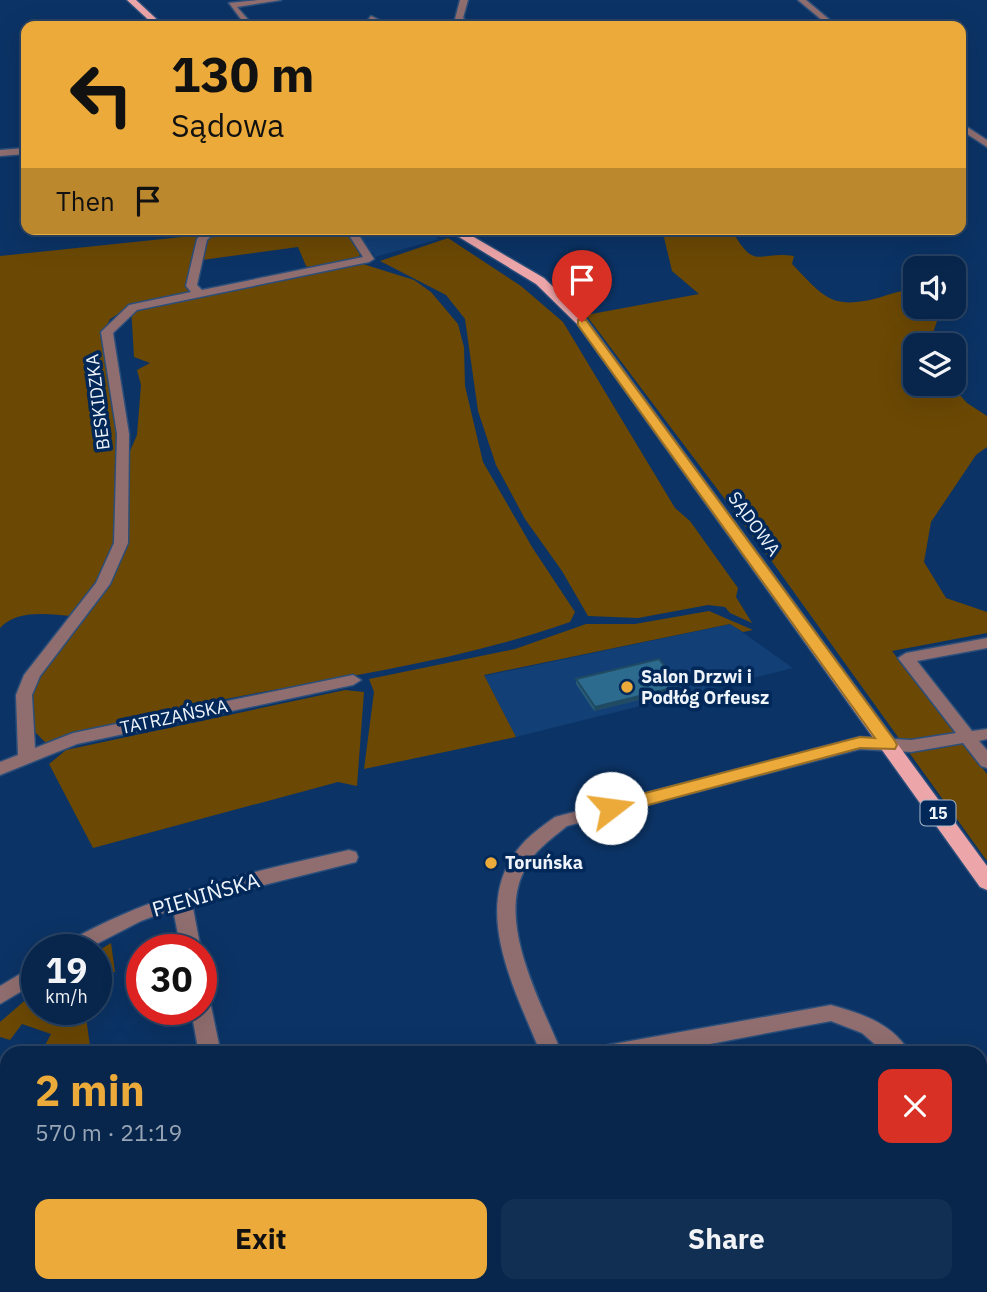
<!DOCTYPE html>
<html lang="en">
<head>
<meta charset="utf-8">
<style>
  :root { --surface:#08264c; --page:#112e53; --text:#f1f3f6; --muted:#98a5b5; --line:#294364; --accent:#ebaa39 }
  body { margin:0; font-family:"IBM Plex Sans",sans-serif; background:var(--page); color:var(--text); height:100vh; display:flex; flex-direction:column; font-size:26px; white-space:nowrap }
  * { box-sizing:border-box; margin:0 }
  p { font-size:23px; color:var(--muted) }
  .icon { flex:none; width:38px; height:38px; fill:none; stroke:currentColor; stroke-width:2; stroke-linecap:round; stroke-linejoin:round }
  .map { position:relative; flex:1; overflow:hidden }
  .sheet { position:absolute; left:0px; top:1046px; width:987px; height:247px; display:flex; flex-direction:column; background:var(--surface); border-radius:21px 21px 0 0; box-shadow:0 7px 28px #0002,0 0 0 2px var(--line) }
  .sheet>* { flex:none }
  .top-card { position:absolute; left:21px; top:21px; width:945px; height:214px; border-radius:14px; box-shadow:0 7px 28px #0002,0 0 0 2px var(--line); background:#ebaa39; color:#111; overflow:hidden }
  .tools { position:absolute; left:903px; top:256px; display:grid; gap:14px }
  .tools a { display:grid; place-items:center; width:63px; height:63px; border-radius:14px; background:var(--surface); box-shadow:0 7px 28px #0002,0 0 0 2px var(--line); font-size:35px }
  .speed { position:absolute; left:21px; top:934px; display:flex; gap:14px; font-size:35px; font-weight:700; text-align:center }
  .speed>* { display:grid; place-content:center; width:91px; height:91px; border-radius:50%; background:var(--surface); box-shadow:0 7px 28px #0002,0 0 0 2px var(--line); line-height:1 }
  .speed small { font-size:18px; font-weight:400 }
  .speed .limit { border:10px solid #d22; background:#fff; color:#111 }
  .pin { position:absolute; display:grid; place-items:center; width:60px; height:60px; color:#fff; margin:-72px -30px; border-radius:50% 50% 50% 0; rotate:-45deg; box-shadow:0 0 7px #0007 }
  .pin .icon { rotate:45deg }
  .me { position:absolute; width:77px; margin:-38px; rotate:75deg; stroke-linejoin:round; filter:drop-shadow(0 0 5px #0008) }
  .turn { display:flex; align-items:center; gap:24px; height:147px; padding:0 35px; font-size:32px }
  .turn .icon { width:91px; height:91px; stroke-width:2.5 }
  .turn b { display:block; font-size:49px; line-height:60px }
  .then { display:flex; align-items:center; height:66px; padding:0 35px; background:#0003; gap:14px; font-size:26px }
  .round { display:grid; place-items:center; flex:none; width:74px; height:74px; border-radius:14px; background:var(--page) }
  .headline { display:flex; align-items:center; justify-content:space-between; height:119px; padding:0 35px }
  h1 { font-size:42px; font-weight:700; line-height:52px; color:var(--accent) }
  .cta { display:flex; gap:14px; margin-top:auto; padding:14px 35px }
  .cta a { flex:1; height:80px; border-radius:14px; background:var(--accent); color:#111; font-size:28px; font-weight:700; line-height:80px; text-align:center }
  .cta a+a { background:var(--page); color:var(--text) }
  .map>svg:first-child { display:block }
  .built { fill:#123f76 }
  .green { fill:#6b4804 }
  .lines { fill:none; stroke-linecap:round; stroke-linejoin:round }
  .street-casing { stroke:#2b4e7a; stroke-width:3 }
  .primary-casing { stroke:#2b4e7a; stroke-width:3 }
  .street { fill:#906e6f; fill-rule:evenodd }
  .primary { fill:#eca5a8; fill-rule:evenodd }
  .wall { fill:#275c7a }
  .shaded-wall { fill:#204b63 }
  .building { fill:#2d6b8e; stroke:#204b63; stroke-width:2 }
  .route { fill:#ebaa39; stroke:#996e25; stroke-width:2 }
  .poi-dot { fill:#ebaa39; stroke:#012859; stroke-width:2.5 }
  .labels { text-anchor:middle; stroke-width:7; stroke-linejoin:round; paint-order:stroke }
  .shield { fill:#012859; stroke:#a8b7ca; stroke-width:2 }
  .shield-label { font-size:16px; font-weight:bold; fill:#eff4fa }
  .street-label { font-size:18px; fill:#eff4fa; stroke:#012859 }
  .poi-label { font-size:18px; font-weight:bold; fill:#eff4fa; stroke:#012859; text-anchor:start }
  .near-street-label { font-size:21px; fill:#eff4fa; stroke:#012859 }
</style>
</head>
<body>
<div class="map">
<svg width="987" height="1292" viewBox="0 0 987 1292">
  <rect width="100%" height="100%" fill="#0b3365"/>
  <g class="built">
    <path d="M343,229H421L439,239L375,257L373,252H361Z"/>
    <path d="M731,624L793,668L516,737L484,676Z"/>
  </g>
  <g class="green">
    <path d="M270,229H343L361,252L358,259L312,269L306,266L298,247L202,260L203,242L209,235Z"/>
    <path d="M662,229H731C756,273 757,250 794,256L792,264C824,297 831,310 878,298C891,294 900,290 915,290V306H930L938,318L929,345H915V383H949L967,403L987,416V447L976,455L931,522L924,562L946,598L987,612V633L892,651L987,774V861L773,563L586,315L699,294L672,271Z"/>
    <path d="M201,235L194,259L197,294L363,264L414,280L431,292L458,324L464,347L465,386L483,462L532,547L575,612L570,622C401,682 216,686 47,744L33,730L29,705L34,681L105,591L125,541L127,458L137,435L141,385L137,370L150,363L134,357L131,306L110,319L104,332L118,441L116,542L91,597L72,616C50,614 16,609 0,628V256Z"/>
    <path d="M448,238L521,286L563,322L675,508L690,521L738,588L736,597L752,623L730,613L725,607L708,605L638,618L588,616L562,571L525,519L496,465L478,411L465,319L446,295L380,261Z"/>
    <path d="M709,611L753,630L743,632L730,624L484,675L516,737L364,769L374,692L369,679L515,649L586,624H635Z"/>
    <path d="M345,690L364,692L357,786L338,782L93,848L49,764L66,750Z"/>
    <path d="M111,943L115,972L96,975V952Z"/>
    <path d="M37,990V1010H85L91,1053H41L51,1034L22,1024L10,1040L0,1037V1022Z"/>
    <path d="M7,1136V1214L0,1227V1146Z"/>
  </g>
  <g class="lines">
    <g class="street-casing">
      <g id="street">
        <path d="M258,0H281L237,7L252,24L227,26L243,22L229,3Z"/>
        <path d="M460,0H468L463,18L473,26H464L455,19Z"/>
        <path d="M798,0H806L837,26H829Z"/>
        <path d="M371,16L388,24L389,26H380L368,20Z"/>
        <path d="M961,123L987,140V147L961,130Z"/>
        <path d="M26,148V154L0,156V150Z"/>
        <path d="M265,229L260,232L211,236L207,240L197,285L202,290L363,257L345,229H355L374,259L369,262L137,310L113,333L129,434L128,543L110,584L40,676L32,695L35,748L73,733L353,675L361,680L353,685L77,744L0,775V762L18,755L16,695L24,675L96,583L114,543L117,434L101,332L129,305L191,292L186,286L197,239L204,231Z"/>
        <path d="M987,638V648L917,661L972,731L987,729V739L979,741L987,750V768L981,766L963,743L911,752L860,749L567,826C550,840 532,852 523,873C498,926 542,1004 562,1054H541C515,989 466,902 525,841C534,832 545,824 555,817L860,737L911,740L956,733L898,658L906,653Z"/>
        <path d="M349,850L356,852L358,857L356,862L192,903L201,950H181L173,909L141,921L85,950H59L62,945C155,891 246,874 349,850Z"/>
        <path d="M37,964V982L0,1004V986Z"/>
        <path d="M201,998L208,1000L211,1006L221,1054H199L191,1010H201Z"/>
        <path d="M831,1005C860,1013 895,1024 910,1054H886L862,1033L831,1021L657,1054H598L600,1048L608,1045Z"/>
        <path d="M980,1176L987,1178V1207L980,1205Z"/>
        <path d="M237,1286H261L262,1292H238Z"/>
        <path d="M628,1286H653L655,1292H631Z"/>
      </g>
    </g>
    <g class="primary-casing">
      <g id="primary">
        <path d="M127,0H136L164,26H155Z"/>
        <path d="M446,229H460L544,278L586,319L987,866V890L980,887L578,325L536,284Z"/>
      </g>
    </g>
    <use href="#street" class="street"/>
    <use href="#primary" class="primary"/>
  </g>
  <path class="wall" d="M576,679L679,690L594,711L576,684Z"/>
  <path class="shaded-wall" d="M680,686L679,690L594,711L595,707Z"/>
  <path class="building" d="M659,659L680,686L595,707L576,679Z"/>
  <path class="route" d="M578,320H586L895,741L897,745L895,749L860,748L611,815L604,813L602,808L611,802L860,737L875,738L578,325Z"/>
  <g class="poi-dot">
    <circle cx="627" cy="687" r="7"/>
    <circle cx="491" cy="863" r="7"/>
  </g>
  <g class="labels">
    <rect class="shield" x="920.5" y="800.5" width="35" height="25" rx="5"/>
    <g class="shield-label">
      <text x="938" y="819">15</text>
    </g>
    <g class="street-label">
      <text transform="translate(98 402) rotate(-97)" y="6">BESKIDZKA</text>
      <text transform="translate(754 524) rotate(54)" y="6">SĄDOWA</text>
      <text transform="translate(174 717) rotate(-12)" y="6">TATRZAŃSKA</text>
    </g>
    <g class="poi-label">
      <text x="641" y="683">Salon Drzwi i<tspan x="641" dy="21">Podłóg Orfeusz</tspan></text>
      <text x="505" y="869">Toruńska</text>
    </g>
    <g class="near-street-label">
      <text transform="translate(206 895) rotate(-16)" y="7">PIENIŃSKA</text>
    </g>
  </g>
</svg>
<div class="tools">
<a><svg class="icon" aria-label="sound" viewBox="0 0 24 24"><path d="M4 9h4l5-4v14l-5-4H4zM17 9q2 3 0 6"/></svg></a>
<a><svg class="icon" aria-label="layers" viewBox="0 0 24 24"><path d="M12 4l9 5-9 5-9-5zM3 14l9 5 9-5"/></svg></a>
</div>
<div class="speed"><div>19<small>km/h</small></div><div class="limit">30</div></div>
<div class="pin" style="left:582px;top:322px;background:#d93025"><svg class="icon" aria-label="arrive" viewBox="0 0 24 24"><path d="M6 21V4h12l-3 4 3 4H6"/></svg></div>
<svg class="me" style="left:611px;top:808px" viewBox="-20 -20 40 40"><circle r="19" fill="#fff"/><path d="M0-13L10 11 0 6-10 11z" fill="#ebaa39"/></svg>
<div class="top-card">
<div class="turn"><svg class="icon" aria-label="left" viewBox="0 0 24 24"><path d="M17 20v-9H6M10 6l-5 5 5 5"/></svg><div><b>130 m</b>Sądowa</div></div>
<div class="then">Then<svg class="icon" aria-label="arrive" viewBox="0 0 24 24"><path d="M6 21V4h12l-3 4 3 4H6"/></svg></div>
</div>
<section class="sheet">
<div class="headline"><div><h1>2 min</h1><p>570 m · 21:19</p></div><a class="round" style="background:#d93025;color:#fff"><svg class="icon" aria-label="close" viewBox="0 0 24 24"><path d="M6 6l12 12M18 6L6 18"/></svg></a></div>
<div class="cta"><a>Exit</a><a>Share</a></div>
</section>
</div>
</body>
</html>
